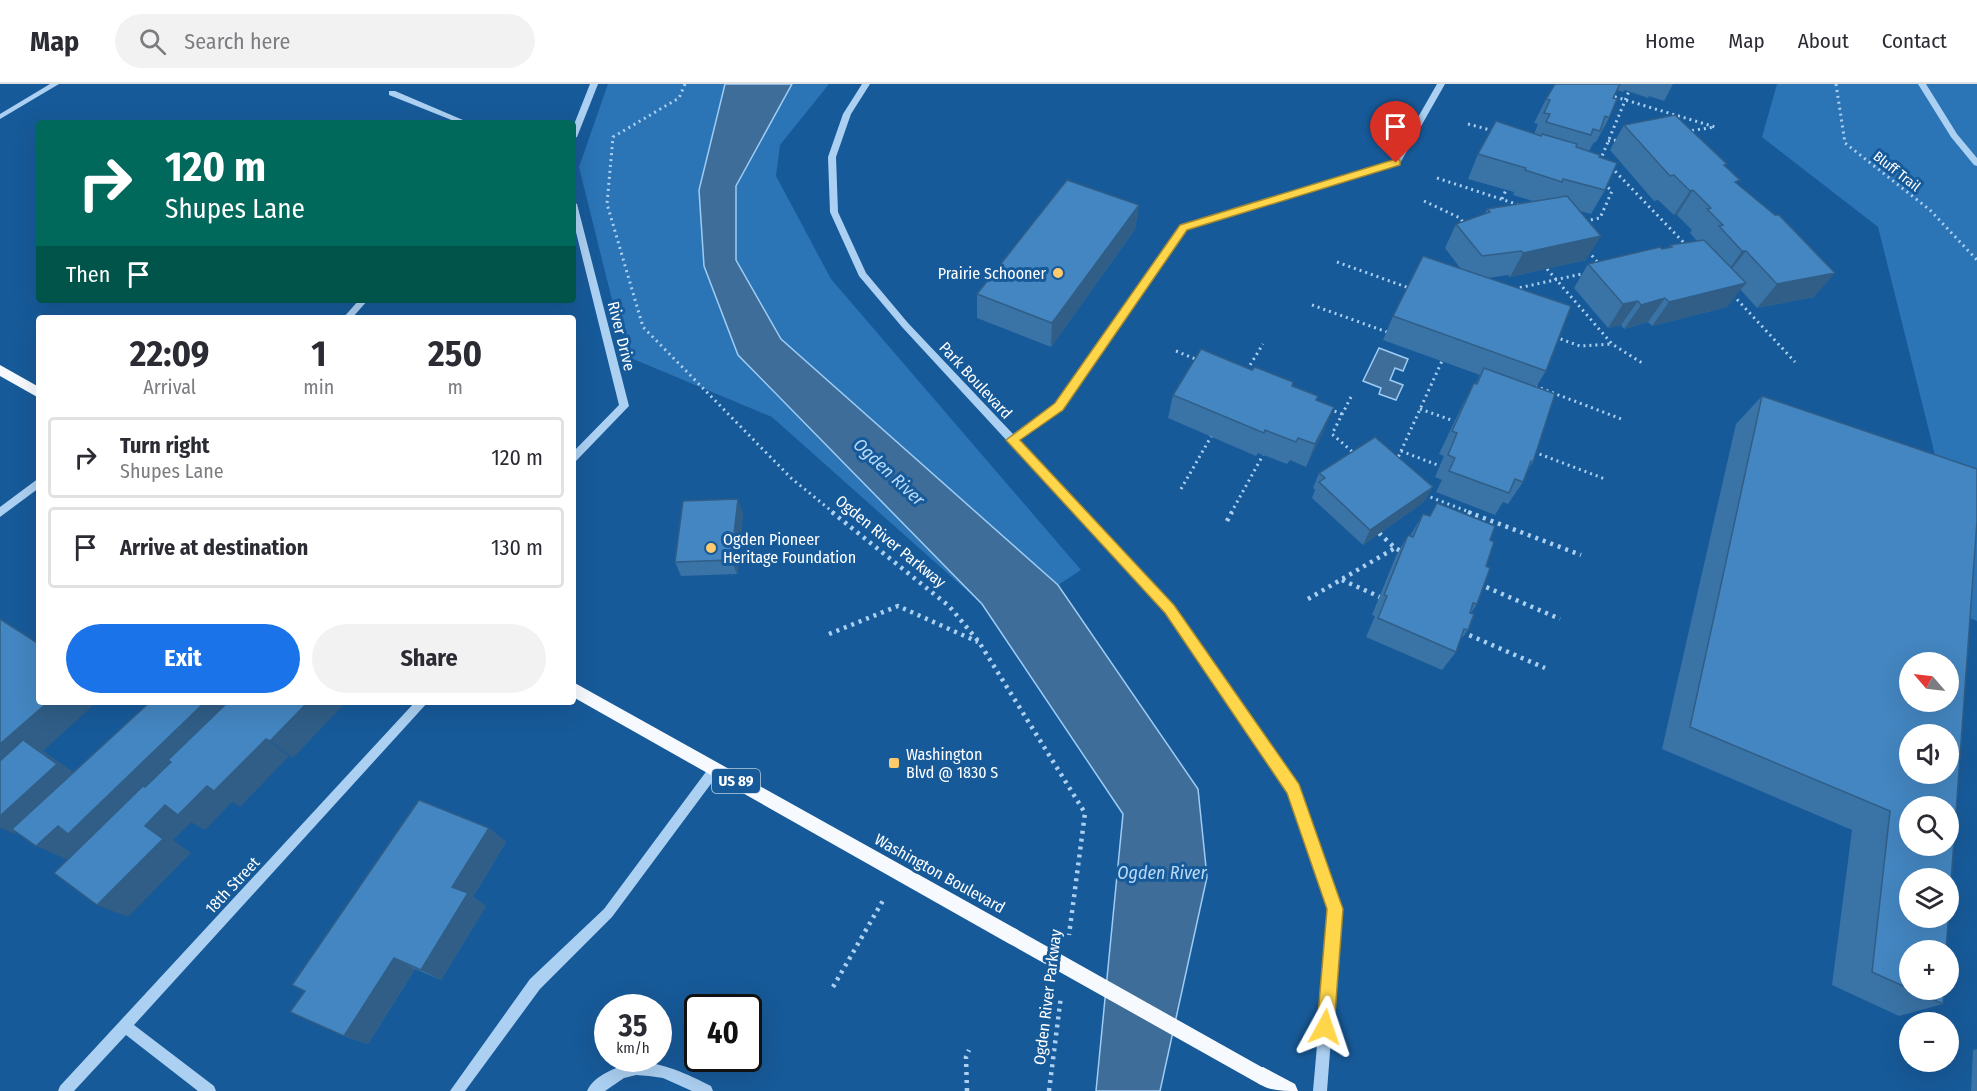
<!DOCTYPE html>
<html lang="en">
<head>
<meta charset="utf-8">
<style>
  :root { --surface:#fff; --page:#f2f2f3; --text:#2b2b33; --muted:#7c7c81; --line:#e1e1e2; --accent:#1a73e8 }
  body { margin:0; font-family:"Fira Sans Condensed",sans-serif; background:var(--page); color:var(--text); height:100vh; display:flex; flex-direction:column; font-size:22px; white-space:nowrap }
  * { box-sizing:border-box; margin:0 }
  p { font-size:20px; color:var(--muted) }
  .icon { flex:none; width:33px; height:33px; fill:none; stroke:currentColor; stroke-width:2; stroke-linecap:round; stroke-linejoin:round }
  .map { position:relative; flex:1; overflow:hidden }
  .details { position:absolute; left:36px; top:231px; width:540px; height:390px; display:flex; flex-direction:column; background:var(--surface); border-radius:6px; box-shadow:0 6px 24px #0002 }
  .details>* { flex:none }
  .top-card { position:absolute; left:36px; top:36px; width:540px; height:183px; border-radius:6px; box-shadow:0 6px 24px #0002; background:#00695c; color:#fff; overflow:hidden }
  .needle { width:39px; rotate:298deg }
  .tools { position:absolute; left:1899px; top:568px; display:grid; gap:12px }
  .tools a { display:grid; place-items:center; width:60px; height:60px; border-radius:50%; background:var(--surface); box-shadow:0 6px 24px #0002; font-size:30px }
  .speed { position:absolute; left:594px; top:910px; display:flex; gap:12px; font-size:30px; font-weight:700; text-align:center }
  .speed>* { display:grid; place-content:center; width:78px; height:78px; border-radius:50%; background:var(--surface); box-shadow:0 6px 24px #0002; line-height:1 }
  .speed small { font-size:15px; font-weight:400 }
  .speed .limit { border:3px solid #111; border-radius:9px; background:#fff; color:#111 }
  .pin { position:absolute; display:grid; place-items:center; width:51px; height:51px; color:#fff; margin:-62px -26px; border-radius:50% 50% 50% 0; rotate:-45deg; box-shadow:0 0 6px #0007 }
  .pin .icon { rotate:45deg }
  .me { position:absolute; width:66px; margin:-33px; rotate:5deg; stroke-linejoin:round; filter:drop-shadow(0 0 4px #0008) }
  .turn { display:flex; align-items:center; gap:21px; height:126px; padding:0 30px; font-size:27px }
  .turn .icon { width:78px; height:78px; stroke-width:2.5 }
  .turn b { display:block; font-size:42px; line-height:51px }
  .then { display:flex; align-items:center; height:57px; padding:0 30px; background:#0003; gap:12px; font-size:22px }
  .eta { display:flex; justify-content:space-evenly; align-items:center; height:102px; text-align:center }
  .eta b { font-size:36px; font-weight:700; line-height:42px }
  .action { display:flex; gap:12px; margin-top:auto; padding:12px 30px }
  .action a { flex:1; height:69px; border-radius:36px; background:var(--accent); color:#fff; font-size:24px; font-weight:700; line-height:69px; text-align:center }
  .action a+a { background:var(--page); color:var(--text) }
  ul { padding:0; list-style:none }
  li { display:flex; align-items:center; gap:18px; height:81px; margin:0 12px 9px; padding:0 18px; border:3px solid var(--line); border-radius:6px }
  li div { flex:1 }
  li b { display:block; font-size:22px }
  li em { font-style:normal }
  header { display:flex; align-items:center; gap:36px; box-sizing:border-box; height:84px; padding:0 30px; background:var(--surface); border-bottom:2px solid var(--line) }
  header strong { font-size:28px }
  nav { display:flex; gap:33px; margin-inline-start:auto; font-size:21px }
  .search { width:420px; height:54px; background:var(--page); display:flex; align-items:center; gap:15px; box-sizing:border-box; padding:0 21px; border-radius:33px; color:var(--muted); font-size:22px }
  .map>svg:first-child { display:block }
  .green { fill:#2b74b6 }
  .water { fill:#3e6d9a; stroke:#9eccf4; stroke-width:1.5 }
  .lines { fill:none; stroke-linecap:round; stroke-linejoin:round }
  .path-far1 { stroke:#acd0f2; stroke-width:3; stroke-dasharray:2 4; stroke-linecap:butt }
  .path { stroke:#acd0f2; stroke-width:4.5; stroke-dasharray:3 5; stroke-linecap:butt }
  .minor { fill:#acd0f2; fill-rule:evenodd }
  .major { fill:#f6faff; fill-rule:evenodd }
  .major-bridge { stroke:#f6faff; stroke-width:16 }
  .wall { fill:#3a73a6 }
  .shaded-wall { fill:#305e87 }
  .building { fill:#4486c1; stroke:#305e87; stroke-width:1.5; fill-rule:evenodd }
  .route { fill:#ffd54a; stroke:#a68a30; stroke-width:1.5 }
  .poi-dot { fill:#ffca6c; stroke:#175a99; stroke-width:2 }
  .labels { text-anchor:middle; stroke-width:6; stroke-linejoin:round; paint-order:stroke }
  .far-street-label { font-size:14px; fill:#fff; stroke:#175a99 }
  .shield { fill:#175a99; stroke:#b9cee0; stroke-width:1.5 }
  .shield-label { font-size:15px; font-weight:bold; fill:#fff }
  .poi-label { font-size:16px; fill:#fff; stroke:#175a99; text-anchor:start }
  .street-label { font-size:16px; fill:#fff; stroke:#175a99 }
  .water-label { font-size:18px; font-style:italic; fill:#b8daf8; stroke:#175a99 }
</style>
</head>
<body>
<header>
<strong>Map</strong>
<div class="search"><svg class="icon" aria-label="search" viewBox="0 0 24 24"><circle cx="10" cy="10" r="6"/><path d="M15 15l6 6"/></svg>Search here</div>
<nav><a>Home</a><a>Map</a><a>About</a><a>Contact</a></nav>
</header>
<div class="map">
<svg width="1977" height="1007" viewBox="0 0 1977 1007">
  <rect width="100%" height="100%" fill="#175a99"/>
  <g class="green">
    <path d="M608,0H725L699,106L704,182L738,271L982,520L772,333L626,272L579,83Z"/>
    <path d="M792,0H829L780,61L776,92L831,195L1081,486L1058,501L781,255L736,176V102Z"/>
    <path d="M1777,0H1977V537L1967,533L1933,363L1878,143L1762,53Z"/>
  </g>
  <g class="water">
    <path d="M725,0H792L736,102V176L781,255L1058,501L1198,705L1207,793L1160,1007H1096L1123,730L982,520L738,271L704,182L699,106Z"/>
    <path d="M1379,264L1408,275L1403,287L1395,284L1390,296L1403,301L1396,316L1379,310L1381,304L1363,297Z"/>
  </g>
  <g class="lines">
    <g class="path-far1">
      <path d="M685,0L679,14L613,53L607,120L643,243L791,394L834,429"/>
      <path d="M1836,0L1845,59L1930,126L1977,176"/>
      <path d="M1609,11L1715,43L1689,47"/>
      <path d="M1468,40L1494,47"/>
      <path d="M1608,57L1619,56"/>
      <path d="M1600,77L1629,7"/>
      <path d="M1611,83L1687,162"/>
      <path d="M1437,94L1519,121"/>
      <path d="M1502,115L1506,106"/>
      <path d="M1424,117L1460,134L1465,141"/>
      <path d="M1585,137L1600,134L1612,107L1604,100"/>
      <path d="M1588,167L1599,180"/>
      <path d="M1337,178L1409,204"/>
      <path d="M1547,185L1612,260L1642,279"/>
      <path d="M1514,205L1586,189"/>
      <path d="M1733,211L1795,278"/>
      <path d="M1312,221L1387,248"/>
      <path d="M1555,253L1580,262L1612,260"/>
      <path d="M1176,267L1198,276"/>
      <path d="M1247,286L1263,260"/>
      <path d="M1535,302L1624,336"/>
      <path d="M1351,313L1332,350L1355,370"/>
      <path d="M1329,325L1342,330"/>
      <path d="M1420,325L1454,337"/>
      <path d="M1401,367L1440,382"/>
      <path d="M1534,368L1605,395"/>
      <path d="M1396,378L1442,277"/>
      <path d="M1181,405L1212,351"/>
      <path d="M1425,411L1472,429"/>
      <path d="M1231,429L1263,371"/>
    </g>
    <g class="path">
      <path d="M832,428L949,522L979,558L1085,729L1069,851"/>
      <path d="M1468,428L1581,471"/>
      <path d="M1227,437L1232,428"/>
      <path d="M1379,449L1395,464L1403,468"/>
      <path d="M1342,496L1380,513"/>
      <path d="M1479,500L1560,535"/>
      <path d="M1308,515L1395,464"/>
      <path d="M1462,548L1545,584"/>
      <path d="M829,550L898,522L978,558"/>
      <path d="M833,903L885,813"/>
      <path d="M967,1007L966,973L969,966"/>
      <path d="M1049,1007L1061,912"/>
    </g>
    <g class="minor">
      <path d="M50,0H59L0,35V30Z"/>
      <path d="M590,0H598L577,53L573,55V43Z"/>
      <path d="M862,0H870L851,30L836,73L838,128L866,189L908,239L1013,350L1056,319L1181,141L1393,77L1437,0H1445L1399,81L1187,145L1062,325L1018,357L1173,522L1298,701L1341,825L1327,1007H1313L1329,825L1289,708L1165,528L902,243L859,192L830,128L828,73L843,30Z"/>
      <path d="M1918,0H1926L1957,50L1977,74V82L1974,81L1951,53Z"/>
      <path d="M389,7H395L470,39H459L389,11Z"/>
      <path d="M573,117L577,120L629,322L576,377L573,378V368L619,321L573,136Z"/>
      <path d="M359,216H368L352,234H343Z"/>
      <path d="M39,394V404L0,433V423Z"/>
      <path d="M415,618H428L134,941L214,1002L216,1007H198L126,951L74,1007H58L60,1002Z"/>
      <path d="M715,680L719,681L721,685L719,689L612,833L540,905L465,1007H450L530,895L604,825L711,681Z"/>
      <path d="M636,978C663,978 687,990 711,1002L713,1007H692L663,994L649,992L636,991L624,994L605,1007H587C595,990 619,982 636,978Z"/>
    </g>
    <g class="major">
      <path d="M0,281L39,303V314L0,292Z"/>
      <path d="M573,598L1018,846L1021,852L1018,858L1012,861L1006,858L573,613Z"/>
      <path d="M1263,983L1295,1000L1298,1007C1282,1007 1261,1007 1253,993L1256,986Z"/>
    </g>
    <path class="major-bridge" d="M1012,852L1263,993"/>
  </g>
  <g class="wall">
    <path d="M1555,0H1673L1664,17L1649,12L1648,14L1625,6L1623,8L1617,6L1613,14L1609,34L1596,58H1594L1589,67L1599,73L1605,106L1591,130L1580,127L1586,176L1510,193L1508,191L1488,194L1546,287L1536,303L1533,378L1527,387L1523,398L1508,420L1503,418L1495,431L1436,408L1442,396L1435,393L1444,372L1439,370L1462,322L1474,299H1476L1480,291L1383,256L1393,232L1461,185L1445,164L1456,140L1485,130L1487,125L1533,117L1513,111L1514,108L1468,95L1478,70L1534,50L1538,40L1534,39L1546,15Z"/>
    <path d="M1624,41L1726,83L1814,213L1757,224L1740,205L1727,223L1652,242L1648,238L1624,245L1621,241L1608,244L1574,204L1588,180L1662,165L1669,164L1670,161L1697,157L1690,149L1692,146L1677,131H1674L1658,116L1654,117L1610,66Z"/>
    <path d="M1139,121L1135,145L1051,263L977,234V210Z"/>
    <path d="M1252,286L1318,312L1317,316L1324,346L1306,383L1290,376L1287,380L1258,369L1256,372L1168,334L1173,311Z"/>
    <path d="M1762,312L1977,385L1910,867V906H1944L1943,920L1899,932L1832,901L1852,746L1662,665L1736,340Z"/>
    <path d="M1319,389L1424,418L1363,461L1312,414L1315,406L1313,404Z"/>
    <path d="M1437,419L1490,456L1486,482L1477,520L1471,529L1468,546L1461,555L1456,568L1442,586L1366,553L1375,532L1372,531L1396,472L1408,451L1410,452L1423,430L1429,432Z"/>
    <path d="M743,430L737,490L681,492L675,478Z"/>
    <path d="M489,744L506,758L473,813L486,822L441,896L415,885L368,960L344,952Z"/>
    <path d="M1977,965V1007H1971L1973,966Z"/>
  </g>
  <g class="shaded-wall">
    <path d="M1693,106L1677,131H1674L1690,107Z"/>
    <path d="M1139,121L1135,145L1051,263L1052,239Z"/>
    <path d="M1601,152L1586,176L1510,193L1523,169Z"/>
    <path d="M1742,167H1746L1727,191L1724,192Z"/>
    <path d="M1835,189L1814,213L1757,224L1777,200Z"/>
    <path d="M1746,199L1727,223L1652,242L1669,218Z"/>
    <path d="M1665,214L1648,238L1624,245L1641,221Z"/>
    <path d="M1638,217L1621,241L1608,244L1623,220Z"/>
    <path d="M1334,323L1324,346L1306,383L1315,360Z"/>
    <path d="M1433,403L1424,418L1363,461L1370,446Z"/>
    <path d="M738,415L743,430L737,490L731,476Z"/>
    <path d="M48,618H97L43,667L78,691L15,750L0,744V660Z"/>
    <path d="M205,618H248L156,709L68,776L36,762L58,742Z"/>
    <path d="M308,618H346L293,674L270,657Z"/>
    <path d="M266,655L289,672L240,723L232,718L205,746L191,738L173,756L191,769L128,833L97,821L145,742L165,721L207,702Z"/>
    <path d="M489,744L506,758L473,813L486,822L441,896L421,886L452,803Z"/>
    <path d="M394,874L415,885L368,960L344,952Z"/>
  </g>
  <g class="building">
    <path d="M1555,0H1620L1613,14L1617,15L1609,34L1605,32L1600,47L1593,45L1591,51L1546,38L1550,30L1544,29L1550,16L1546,15Z"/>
    <path d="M1675,31L1727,80L1724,81L1740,96L1735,98L1775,131H1779L1835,189L1777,200L1746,167H1742L1719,142L1723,141L1707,125L1711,124L1693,106L1690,107L1674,91L1670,92L1624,41Z"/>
    <path d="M1496,37L1541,52L1542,50L1577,60L1576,63L1600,71L1599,73L1617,79L1605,106L1563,95L1562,98L1525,86L1526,84L1478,70Z"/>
    <path d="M1067,96L1139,121L1052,239L977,210Z"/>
    <path d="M1567,112L1601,152L1523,169L1521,167L1482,172L1456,140L1490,128L1487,125Z"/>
    <path d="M1704,156L1746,199L1669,218L1665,214L1641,221L1638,217L1623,220L1588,180L1660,163L1662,165L1672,163L1670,161Z"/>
    <path d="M1423,172L1571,222L1546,287L1393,232Z"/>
    <path d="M1201,265L1252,286L1255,283L1293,298L1292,302L1318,312L1316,316L1334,323L1315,360L1298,354L1296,358L1265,346L1264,349L1173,311Z"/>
    <path d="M1484,284L1555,310L1533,378L1531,377L1523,398L1515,395L1509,409L1449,387L1455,374L1448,371L1457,349L1452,347L1474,299L1477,300Z"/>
    <path d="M1762,312L1977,385V437L1946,867H1910V905L1872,888L1890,727L1690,643ZM1910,579H1948V618H1910ZM1910,651H1948V690H1910ZM1910,723H1948V762H1910ZM1910,795H1948V834H1910Z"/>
    <path d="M1375,353L1433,403L1370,446L1319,398L1325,394L1319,389Z"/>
    <path d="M738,415L731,476L675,478L683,417Z"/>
    <path d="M1437,419L1495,442L1490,456L1494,458L1486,482L1490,484L1477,520L1473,519L1470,529L1474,530L1468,546L1464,545L1456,568L1378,534L1387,512L1384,511L1408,451L1413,453L1423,430L1430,432Z"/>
    <path d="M0,535L39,560V618H48L0,660Z"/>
    <path d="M150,618H205L68,750L58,742L36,762L12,745Z"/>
    <path d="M228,618H308L270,657L266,655L214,707L207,702L178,731L165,721L145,742L163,755L97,821L54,789L143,702L145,703L171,678L168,676Z"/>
    <path d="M23,656L57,680L0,732V677Z"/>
    <path d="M419,716L489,744L452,803L468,809L421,886L394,874L344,952L290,928L305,907L292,901Z"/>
    <path d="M1912,906H1944L1943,920Z"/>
  </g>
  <path class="route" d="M1396,75L1400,76V81L1187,146L1063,326L1020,356L1174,521L1299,700L1343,825L1334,943L1331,949L1325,952L1319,949L1317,943L1327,825L1287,709L1165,529L1006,356L1055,319L1180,141Z"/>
  <g class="poi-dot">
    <circle cx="1058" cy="189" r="6"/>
    <circle cx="711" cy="464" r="6"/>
    <rect x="888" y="673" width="12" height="12" rx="3"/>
  </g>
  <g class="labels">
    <g class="far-street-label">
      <text transform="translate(1897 87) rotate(38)" y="5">Bluff Trail</text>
    </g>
    <rect class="shield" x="712" y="685" width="48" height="24" rx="4.5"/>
    <g class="shield-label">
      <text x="736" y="702">US 89</text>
    </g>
    <g class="poi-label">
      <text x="1046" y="195" text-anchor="end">Prairie Schooner</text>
      <text x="723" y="461">Ogden Pioneer<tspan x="723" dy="18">Heritage Foundation</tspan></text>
      <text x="906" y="676">Washington<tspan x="906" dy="18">Blvd @ 1830 S</tspan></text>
    </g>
    <g class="street-label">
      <text transform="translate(622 252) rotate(76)" y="6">River Drive</text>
      <text transform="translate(976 296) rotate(47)" y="6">Park Boulevard</text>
      <text transform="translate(891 457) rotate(39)" y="6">Ogden River Parkway</text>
      <text transform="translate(940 789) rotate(29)" y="6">Washington Boulevard</text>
      <text transform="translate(232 801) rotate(-47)" y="6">18th Street</text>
      <text transform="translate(1047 913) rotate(-83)" y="6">Ogden River Parkway</text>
    </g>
    <g class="water-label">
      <text transform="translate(889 388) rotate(43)" y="6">Ogden River</text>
      <text x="1162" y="795">Ogden River</text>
    </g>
  </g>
</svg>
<div class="tools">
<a><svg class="needle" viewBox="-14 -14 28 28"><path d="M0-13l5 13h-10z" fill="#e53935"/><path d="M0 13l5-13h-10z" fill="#7c7c81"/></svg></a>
<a><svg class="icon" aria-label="sound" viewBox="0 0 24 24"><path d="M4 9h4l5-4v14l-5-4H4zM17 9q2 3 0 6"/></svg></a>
<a><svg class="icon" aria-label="search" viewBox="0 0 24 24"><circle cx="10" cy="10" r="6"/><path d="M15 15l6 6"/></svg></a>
<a><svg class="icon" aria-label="layers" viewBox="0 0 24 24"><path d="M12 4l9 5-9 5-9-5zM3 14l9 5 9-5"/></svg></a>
<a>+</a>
<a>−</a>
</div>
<div class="speed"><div>35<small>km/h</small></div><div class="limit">40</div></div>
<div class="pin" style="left:1396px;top:79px;background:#d93025"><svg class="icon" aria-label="arrive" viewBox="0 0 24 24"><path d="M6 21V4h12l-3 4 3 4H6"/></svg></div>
<svg class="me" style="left:1325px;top:943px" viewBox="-20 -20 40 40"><path d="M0-17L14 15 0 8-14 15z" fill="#ffd54a" stroke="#fff" stroke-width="4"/></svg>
<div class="top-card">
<div class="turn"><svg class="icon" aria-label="right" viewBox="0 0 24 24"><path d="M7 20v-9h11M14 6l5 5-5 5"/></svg><div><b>120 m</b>Shupes Lane</div></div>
<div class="then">Then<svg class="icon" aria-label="arrive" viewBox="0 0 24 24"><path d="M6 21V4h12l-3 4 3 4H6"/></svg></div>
</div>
<section class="details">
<div class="eta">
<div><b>22:09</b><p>Arrival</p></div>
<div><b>1</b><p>min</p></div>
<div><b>250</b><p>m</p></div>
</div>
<ul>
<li><svg class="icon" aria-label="right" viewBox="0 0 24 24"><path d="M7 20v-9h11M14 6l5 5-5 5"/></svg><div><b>Turn right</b><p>Shupes Lane</p></div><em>120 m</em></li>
<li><svg class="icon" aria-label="arrive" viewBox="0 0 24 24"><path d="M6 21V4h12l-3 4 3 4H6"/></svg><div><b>Arrive at destination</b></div><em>130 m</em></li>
</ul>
<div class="action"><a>Exit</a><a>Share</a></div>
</section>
</div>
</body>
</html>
